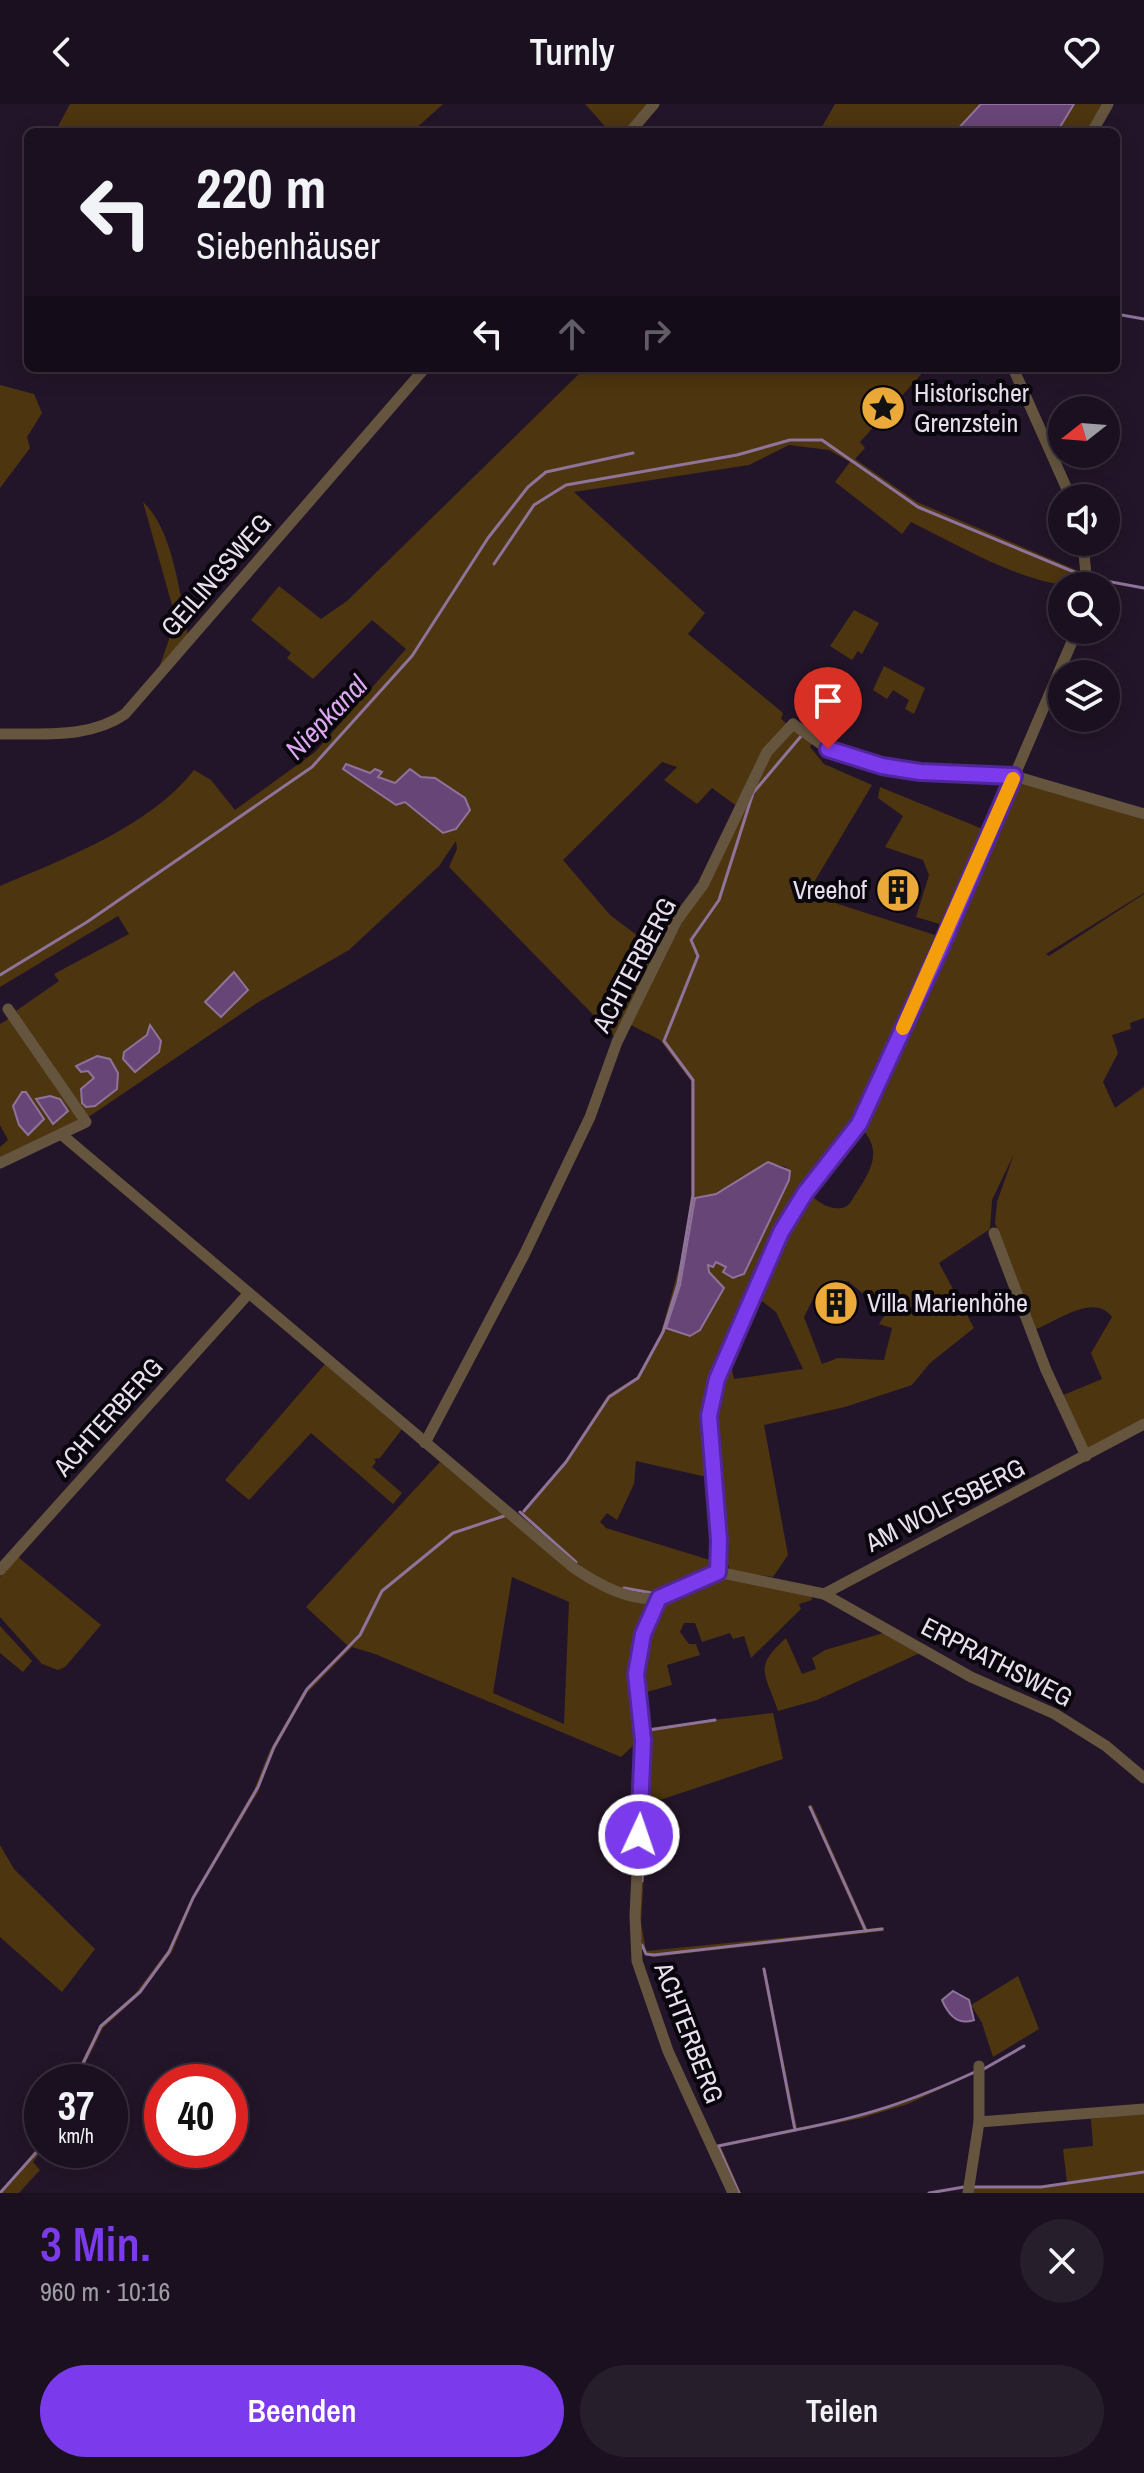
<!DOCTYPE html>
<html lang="de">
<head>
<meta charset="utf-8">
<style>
  :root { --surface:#1a101f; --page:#271e2c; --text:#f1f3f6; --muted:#9f9da4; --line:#38303d; --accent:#7c3aed }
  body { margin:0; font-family:"Archivo Narrow",sans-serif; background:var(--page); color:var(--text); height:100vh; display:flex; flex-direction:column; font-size:30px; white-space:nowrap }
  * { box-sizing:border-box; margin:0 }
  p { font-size:26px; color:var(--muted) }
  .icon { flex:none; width:44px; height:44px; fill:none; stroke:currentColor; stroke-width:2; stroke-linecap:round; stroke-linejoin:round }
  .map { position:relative; height:2089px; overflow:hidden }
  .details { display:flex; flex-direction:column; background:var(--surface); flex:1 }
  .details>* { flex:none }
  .banner { position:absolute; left:24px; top:24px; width:1096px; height:244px; border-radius:12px; box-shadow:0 4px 20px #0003,0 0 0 2px var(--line); background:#1a101f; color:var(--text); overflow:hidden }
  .needle { width:52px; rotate:253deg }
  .fabs { position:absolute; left:1048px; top:292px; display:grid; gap:16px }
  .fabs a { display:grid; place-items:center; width:72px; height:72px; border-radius:50%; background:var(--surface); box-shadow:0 4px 20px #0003,0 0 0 2px var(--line); font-size:40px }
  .speed { position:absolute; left:24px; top:1960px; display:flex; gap:16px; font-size:40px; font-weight:700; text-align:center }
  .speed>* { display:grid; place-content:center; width:104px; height:104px; border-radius:50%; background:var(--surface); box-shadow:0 4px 20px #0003,0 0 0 2px var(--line); line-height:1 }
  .speed small { font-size:20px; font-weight:400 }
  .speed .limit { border:12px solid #d22; background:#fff; color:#111 }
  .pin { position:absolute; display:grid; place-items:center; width:68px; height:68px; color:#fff; margin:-82px -34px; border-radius:50% 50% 50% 0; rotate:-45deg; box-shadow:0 0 8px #0007 }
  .pin .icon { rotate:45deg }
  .me { position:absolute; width:88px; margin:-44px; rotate:3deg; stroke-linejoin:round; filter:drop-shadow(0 0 6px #0008) }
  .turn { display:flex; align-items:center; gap:28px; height:168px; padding:0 40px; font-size:36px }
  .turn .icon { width:104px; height:104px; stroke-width:2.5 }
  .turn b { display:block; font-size:56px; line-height:68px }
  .lanes { display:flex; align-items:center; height:76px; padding:0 40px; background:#0003; justify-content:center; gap:40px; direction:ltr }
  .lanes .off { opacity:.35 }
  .round { display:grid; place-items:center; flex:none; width:84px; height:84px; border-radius:42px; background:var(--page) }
  .summary { display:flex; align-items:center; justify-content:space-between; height:136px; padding:0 40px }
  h1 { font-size:48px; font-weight:600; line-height:60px; color:var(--accent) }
  .primary-button { display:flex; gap:16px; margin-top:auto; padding:16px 40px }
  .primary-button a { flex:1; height:92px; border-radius:48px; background:var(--accent); color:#fff; font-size:32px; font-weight:600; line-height:92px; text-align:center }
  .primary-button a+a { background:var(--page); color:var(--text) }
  header { display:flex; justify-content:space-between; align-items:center; height:104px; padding:0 40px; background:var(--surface); font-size:36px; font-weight:600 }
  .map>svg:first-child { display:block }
  .green { fill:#4d350f; fill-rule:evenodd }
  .water { fill:#684577; stroke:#8e739a; stroke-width:2 }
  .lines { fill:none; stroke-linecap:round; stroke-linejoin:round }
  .stream { stroke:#8e739a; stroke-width:3 }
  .minor { stroke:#65553f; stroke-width:11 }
  .route-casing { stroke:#51269a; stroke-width:20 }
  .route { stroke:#7c3aed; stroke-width:14 }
  .slow { stroke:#f59e0b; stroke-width:14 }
  .labels { text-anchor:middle; stroke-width:8; stroke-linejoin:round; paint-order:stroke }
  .poi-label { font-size:26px; fill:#e8dfed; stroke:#09050c; text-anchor:start }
  .street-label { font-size:26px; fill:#e8dfed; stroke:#09050c }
  .water-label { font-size:28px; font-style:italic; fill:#dda7f3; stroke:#09050c }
</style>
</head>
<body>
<header><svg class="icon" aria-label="back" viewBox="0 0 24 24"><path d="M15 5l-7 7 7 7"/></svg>Turnly<svg class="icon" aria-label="heart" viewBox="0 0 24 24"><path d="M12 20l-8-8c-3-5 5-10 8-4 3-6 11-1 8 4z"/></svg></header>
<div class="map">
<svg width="1144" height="2089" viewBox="0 0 1144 2089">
  <rect width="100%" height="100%" fill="#231529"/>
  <g class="green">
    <path d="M70,0H443L412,28H55Z"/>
    <path d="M585,0H648L624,28H610Z"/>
    <path d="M835,0H981L955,28H819Z"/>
    <path d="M1074,0H1102L1086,28H1057Z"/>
    <path d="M585,264H927L860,338L865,344L855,355L917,398L1081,468L1080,482C1026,482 962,443 911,418L902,430L835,378L850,358L829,346L789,341L749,361L574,388L705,509L688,530L783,609L781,615L787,620L738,703L712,684L697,700L664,676L677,663L662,658L563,756L610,811L658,847L615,933L449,763L457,745L456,737L439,762L349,846L257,899L87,1014L16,907L59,877L54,870L129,830L118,812L0,883V782C68,753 149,723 194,666L211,676L235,706L315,648L406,545L372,516L313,575L287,554L291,549L251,516L279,482L321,515L347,497ZM347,660L396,680L435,674L465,694L470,706L443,729L404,697Z"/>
    <path d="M0,281L34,290L42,309L27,333L30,344L0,384Z"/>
    <path d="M143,398C173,425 180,492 188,531L159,564L173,524L172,501Z"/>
    <path d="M854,506L879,519L862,550L858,547L852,556L830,542Z"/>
    <path d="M884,562L925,584L914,610L905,605L909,596L893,586L887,595L873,586Z"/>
    <path d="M794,624L813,638L810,643L824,660L872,681L807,790L938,832L860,1008L803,1086L720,1259L704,1301L701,1328L709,1338L711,1374L636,1357L634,1380L617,1416L607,1409L600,1418L606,1424L713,1457C635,1527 581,1465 521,1409L565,1357L608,1291L638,1272L661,1229L683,1149L691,1092V977L660,936L629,920L773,643ZM768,1058L786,1063L789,1076L744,1170L738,1174L724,1168L726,1163L716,1157L708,1160L709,1168L724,1184L700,1226L666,1223L680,1181L695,1094L716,1090Z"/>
    <path d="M1025,678L1144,716V789L1046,850L1049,852L1144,790V914L1130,919L1131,925L1112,931L1118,949L1103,978L1115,1004L1144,983V1317L1088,1350L1061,1292L1102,1275L1091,1249L1112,1213C1094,1188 1056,1218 1034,1226L995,1119L997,1098L1014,1050L992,1096L990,1125L939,1159L974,1224L930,1259L912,1281L845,1303L764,1321L788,1451L773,1473L730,1467C710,1404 708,1318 730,1256L734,1275L803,1265L776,1208L758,1194L784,1132L809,1090C819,1098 828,1106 842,1104C849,1103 852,1096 855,1091C870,1068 884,1047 861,1024L870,1013L1015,683ZM839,1176L849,1178L886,1209L879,1220L892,1224L884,1256L838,1254L822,1260L804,1213L817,1187Z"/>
    <path d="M880,683L985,726L943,821L916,813L929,771L923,756L885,743L903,712L878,694Z"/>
    <path d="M10,914L79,1012L77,1019L0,1055V1043L8,1036L0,1021V920Z"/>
    <path d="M325,1260L402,1325L380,1354L374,1355L376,1358L372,1363L402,1389L393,1400L311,1329L249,1396L225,1376Z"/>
    <path d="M440,1358L560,1457L647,1499L636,1534L631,1569L637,1638L621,1653L375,1550L352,1543L307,1589L273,1648L258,1688L194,1795L172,1848L138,1892L103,1924L76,1978H72L99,1922L135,1890L168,1846L192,1793L254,1686L270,1646L304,1587L348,1542L306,1503ZM512,1473L569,1498L564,1620L493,1589Z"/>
    <path d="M18,1453L101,1521L65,1563L58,1566L42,1560L0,1513V1473Z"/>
    <path d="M718,1473L811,1490L812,1496L799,1500L801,1505L751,1554L744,1532L733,1535L730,1529L702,1538L695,1519H684L680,1528L689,1540H696L700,1551L667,1561L672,1581L643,1589C643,1559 642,1513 671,1493C684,1484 703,1479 718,1473Z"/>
    <path d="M0,1522L32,1557L23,1568L0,1549Z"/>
    <path d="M887,1528L922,1548L817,1596L778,1607C765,1568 753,1564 786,1534L802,1570L816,1565L812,1554L825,1546Z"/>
    <path d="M773,1609L783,1655L645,1701L647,1624Z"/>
    <path d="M812,1701L867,1825L884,1823V1827L653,1853L644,1850L638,1817L645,1706L648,1705L641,1818L646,1847L863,1826L808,1702Z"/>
    <path d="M0,1741L14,1765L95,1845L62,1888L0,1833Z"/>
    <path d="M762,1864H765L797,2024L861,2012L907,1998L977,1968L908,2000L862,2014L721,2043L741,2089H737L716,2041L794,2025Z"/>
    <path d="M1018,1872L1039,1925L993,1953L982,1919L971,1901Z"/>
    <path d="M1144,2008V2089H972L974,2082H1041L1067,2078L1063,2045L1093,2042L1091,2015Z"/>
    <path d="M42,2038V2046L33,2058L40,2066L19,2089H0Z"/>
  </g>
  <g class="water">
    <path d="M981,0H1074L1057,28H955Z"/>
    <path d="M346,660L370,669L375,665L382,668L378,673L395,679L410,665L421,673L435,674L465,694L470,706L456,725L443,729L405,698L396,701L343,665Z"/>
    <path d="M234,868L248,886L221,913L205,898Z"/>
    <path d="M150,921L161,937L159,948L135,968L123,955L124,948L147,931Z"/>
    <path d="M97,952L110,955L118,969L117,985L95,1002L86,1003L82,999L81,985L94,974L88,967L81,968L76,962Z"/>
    <path d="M22,988H26L44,1015L28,1031L19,1021L13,1002Z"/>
    <path d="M50,992L60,995L68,1007L53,1020L36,995Z"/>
    <path d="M768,1058L790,1067L789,1076L744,1170L733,1174L723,1168L726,1163L716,1158L713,1163L708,1161L709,1168L724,1184L700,1226L690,1232L666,1224L680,1181L695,1094L716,1090Z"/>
    <path d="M953,1887L969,1896L974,1916C957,1922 948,1910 942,1896Z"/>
  </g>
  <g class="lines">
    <g class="stream">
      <path d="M1116,210L1144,215"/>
      <path d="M494,460L534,401L566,381L737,351L790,336H822L918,403L1079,470"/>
      <path d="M1095,475L1144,484"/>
      <path d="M0,871L87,818L312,663L412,552L488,434L528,383L546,368L633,349"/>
      <path d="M524,1407L566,1358L609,1293L638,1274L663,1228L678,1180L693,1091V976L664,937L698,852L691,836L719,796L753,689L802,631"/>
      <path d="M520,1408L576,1458"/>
      <path d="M624,1484L652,1489"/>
      <path d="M647,1700L649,1626L715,1616"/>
      <path d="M810,1703L866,1827"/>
      <path d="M642,1777L646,1706"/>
      <path d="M642,1841L646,1850L654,1851L882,1825"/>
      <path d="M982,1966L1024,1942"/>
      <path d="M74,1978L101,1922L140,1888L169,1848L193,1794L258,1683L274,1643L307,1585L360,1531L382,1487L453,1429L504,1412"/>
      <path d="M795,2026C867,2012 910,1998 977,1967"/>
      <path d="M974,2083H1041L1144,2068"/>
      <path d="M0,2089L42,2042"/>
      <path d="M739,2089L718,2042L795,2026L764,1865"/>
      <path d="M929,2089L964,2083"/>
    </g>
    <g class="minor">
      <path d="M630,28L654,0"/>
      <path d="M1092,28L1108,0"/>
      <path d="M1013,264L1071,394"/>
      <path d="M1083,438L1087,482"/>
      <path d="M0,630C43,629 89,635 125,610L425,264"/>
      <path d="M61,1030L574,1464C596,1479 630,1498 658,1494C677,1491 700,1476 718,1468"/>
      <path d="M0,1059L86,1018L8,905"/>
      <path d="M994,1129L1046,1266L1086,1352"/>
      <path d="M425,1339L524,1151L590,1013L617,938L677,816L703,781L767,648L793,620L828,645L882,662L1014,672L1144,710"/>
      <path d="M0,1466L249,1189"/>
      <path d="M718,1468L719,1436L709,1312L717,1275L781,1128L805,1089L859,1020L940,845L1077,526"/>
      <path d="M718,1468L824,1490L971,1573L1055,1610L1106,1642L1144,1674"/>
      <path d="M824,1490L1144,1320"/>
      <path d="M659,1494L643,1530L636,1570L643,1636L635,1812L637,1857L668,1947L733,2089"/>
      <path d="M979,2018L1144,2005"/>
      <path d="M968,2089L979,2018V1962"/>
    </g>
  </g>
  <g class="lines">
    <g class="route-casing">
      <path id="route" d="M639,1731L643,1636L636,1570L643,1530L659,1494L718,1468L719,1436L709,1312L717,1275L781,1128L805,1089L859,1020L940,845L1014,672L920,668L882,662L828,645"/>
    </g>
    <use href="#route" class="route"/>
    <path class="slow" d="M903,924L1013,675"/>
  </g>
  <defs>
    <g id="sight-disc" transform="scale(2.3)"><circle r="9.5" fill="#eba93a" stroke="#09050c"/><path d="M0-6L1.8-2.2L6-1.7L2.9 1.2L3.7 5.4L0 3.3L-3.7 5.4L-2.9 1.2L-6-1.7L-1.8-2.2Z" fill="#111"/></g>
    <g id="building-disc" transform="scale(2.3)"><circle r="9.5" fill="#eba93a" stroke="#09050c"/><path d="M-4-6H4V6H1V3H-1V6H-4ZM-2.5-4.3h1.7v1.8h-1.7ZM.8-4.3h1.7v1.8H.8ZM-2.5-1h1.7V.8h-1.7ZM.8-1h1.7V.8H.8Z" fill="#111"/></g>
  </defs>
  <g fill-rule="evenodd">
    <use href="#sight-disc" x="883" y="304"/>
    <use href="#building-disc" x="898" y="786"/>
    <use href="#building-disc" x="836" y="1199"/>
  </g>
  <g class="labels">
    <g class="poi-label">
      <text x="914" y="298">Historischer<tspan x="914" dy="30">Grenzstein</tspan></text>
      <text x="867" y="795" text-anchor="end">Vreehof</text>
      <text x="867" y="1208">Villa Marienhöhe</text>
    </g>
    <g class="street-label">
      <text transform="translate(216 471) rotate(-49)" y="9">GEILINGSWEG</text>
      <text transform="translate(634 861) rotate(-62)" y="9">ACHTERBERG</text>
      <text transform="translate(108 1313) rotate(-48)" y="9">ACHTERBERG</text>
      <text transform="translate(945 1401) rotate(-27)" y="9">AM WOLFSBERG</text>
      <text transform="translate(997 1558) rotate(27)" y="9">ERPRATHSWEG</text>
      <text transform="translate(689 1929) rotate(69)" y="9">ACHTERBERG</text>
    </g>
    <g class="water-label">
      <text transform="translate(326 613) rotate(-46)" y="10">Niepkanal</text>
    </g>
  </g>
</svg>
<div class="fabs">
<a><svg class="needle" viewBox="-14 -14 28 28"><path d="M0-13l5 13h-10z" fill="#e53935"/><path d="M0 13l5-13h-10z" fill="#9f9da4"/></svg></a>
<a><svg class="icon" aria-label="sound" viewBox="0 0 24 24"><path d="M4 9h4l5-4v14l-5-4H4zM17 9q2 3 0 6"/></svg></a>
<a><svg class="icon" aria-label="search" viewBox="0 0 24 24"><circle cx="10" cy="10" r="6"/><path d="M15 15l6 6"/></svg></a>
<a><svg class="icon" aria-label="layers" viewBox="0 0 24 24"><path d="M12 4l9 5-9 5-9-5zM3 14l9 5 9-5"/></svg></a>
</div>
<div class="speed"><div>37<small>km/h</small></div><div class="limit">40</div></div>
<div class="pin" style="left:828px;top:645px;background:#d93025"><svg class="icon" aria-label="arrive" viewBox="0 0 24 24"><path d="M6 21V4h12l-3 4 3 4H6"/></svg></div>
<svg class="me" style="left:639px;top:1731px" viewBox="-20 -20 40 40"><circle r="17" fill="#7c3aed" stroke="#fff" stroke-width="3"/><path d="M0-11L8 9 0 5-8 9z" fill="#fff"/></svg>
<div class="banner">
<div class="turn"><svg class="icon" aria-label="left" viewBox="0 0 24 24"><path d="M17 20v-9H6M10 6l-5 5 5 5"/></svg><div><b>220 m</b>Siebenhäuser</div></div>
<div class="lanes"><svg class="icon" aria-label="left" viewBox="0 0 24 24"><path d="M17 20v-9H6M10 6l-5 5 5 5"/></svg><svg class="icon off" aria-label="ahead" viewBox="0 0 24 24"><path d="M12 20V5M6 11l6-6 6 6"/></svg><svg class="icon off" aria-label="right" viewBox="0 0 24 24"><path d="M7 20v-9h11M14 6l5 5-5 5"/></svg></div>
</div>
</div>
<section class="details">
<div class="summary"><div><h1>3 Min.</h1><p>960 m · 10:16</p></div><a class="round"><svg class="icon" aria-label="close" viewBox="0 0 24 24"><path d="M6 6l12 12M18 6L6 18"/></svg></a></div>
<div class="primary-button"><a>Beenden</a><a>Teilen</a></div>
</section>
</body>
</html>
